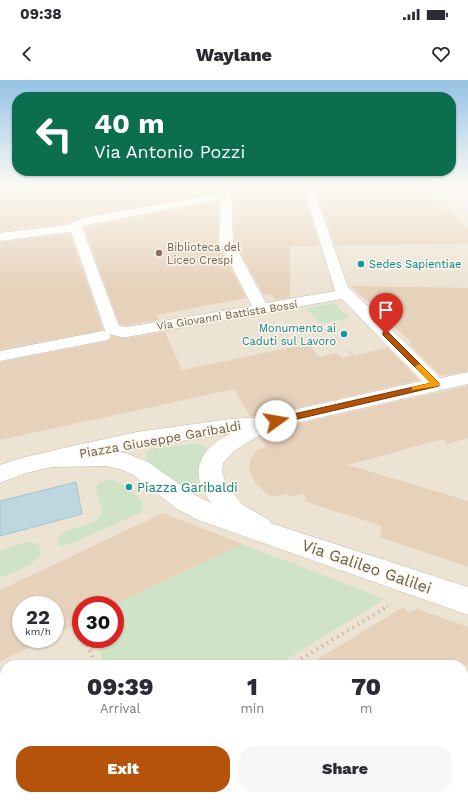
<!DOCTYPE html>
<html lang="en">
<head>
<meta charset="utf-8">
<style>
  :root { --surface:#fff; --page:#f7f7f7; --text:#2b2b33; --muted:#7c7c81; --accent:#b45309 }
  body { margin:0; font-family:"Work Sans",sans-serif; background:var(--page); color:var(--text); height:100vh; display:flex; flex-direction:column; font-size:15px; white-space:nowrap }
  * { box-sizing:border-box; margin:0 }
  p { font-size:13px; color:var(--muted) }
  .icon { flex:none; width:22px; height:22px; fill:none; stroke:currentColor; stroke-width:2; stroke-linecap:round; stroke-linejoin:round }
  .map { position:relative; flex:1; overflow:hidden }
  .sheet { position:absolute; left:0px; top:580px; width:468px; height:140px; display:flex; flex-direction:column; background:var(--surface); border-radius:16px 16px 0 0; box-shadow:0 1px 3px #0004 }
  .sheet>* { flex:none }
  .guide { position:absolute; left:12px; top:12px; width:444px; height:84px; border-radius:16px; box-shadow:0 1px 3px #0004; background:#0b6e4f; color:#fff; overflow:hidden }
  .speed { position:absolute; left:12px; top:516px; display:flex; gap:8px; font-size:20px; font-weight:700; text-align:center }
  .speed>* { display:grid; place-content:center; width:52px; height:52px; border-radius:50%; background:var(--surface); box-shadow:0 1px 3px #0004; line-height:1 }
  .speed small { font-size:10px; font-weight:400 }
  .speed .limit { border:6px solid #d22; background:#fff; color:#111 }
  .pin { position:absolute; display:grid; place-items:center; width:34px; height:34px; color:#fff; margin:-41px -17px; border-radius:50% 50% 50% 0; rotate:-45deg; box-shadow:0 0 4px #0007 }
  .pin .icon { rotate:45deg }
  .me { position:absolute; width:44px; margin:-22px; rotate:77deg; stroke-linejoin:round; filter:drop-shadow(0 0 3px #0008) }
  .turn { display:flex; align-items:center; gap:14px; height:84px; padding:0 16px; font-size:18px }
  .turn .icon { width:52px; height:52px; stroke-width:2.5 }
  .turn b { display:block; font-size:28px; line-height:34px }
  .eta { display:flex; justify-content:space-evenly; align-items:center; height:68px; text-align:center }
  .eta b { font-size:24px; font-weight:800; line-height:28px }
  .button { display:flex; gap:8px; margin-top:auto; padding:8px 16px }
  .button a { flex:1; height:46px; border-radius:16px; background:var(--accent); color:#fff; font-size:16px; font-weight:800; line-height:46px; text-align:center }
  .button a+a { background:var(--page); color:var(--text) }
  .status { display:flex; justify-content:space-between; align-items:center; height:28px; padding:0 20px; background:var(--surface); direction:ltr }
  .status svg { height:11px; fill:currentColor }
  header { display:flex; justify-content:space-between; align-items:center; height:52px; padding:0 16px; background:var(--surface); font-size:18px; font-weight:800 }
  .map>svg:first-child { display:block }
  .residential { fill:#ede3d3; fill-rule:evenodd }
  .education { fill:#f0e2f5 }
  .green { fill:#cfe4c6 }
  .water { fill:#bcd7e0; stroke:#a4c4d0 }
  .building { fill:#e6d1bb }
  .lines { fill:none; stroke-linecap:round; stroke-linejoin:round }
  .pedestrian-casing { stroke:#c6baab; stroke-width:1 }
  .minor-casing { stroke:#c6baab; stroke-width:1 }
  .tertiary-casing { stroke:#c6baab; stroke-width:1 }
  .path-far2 { stroke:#cfbaa4; stroke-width:2.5; stroke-dasharray:1 2.5; stroke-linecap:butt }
  .path-far1 { stroke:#cfbaa4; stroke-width:3; stroke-dasharray:1 3.5; stroke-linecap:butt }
  .path { stroke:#cfbaa4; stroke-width:4; stroke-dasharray:1.5 4.5; stroke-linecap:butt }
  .pedestrian { fill:#fff; fill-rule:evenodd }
  .minor { fill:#fff; fill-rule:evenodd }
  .tertiary { fill:#fff; fill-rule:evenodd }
  .route { fill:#b45309; stroke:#753606 }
  .slow { fill:#f59e0b }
  .education-dot { fill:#8d6e63; stroke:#fcf7eb; stroke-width:1.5 }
  .culture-dot { fill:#0f9aa8; stroke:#fcf7eb; stroke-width:1.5 }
  .labels { text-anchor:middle; stroke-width:3; stroke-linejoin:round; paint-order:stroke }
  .far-education-label { font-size:11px; fill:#785e54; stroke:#fcf7eb; text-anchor:start }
  .far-culture-label { font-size:11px; fill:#0d838f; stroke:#fcf7eb; text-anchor:start }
  .far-street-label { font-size:11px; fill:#6e5d4e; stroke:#fcf7eb }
  .street-label { font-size:13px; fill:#6e5d4e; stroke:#fcf7eb }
  .culture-label { font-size:13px; fill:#0d838f; stroke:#fcf7eb; text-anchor:start }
  .near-street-label { font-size:16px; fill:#6e5d4e; stroke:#fcf7eb }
</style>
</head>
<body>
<div class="status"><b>09:38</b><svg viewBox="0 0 49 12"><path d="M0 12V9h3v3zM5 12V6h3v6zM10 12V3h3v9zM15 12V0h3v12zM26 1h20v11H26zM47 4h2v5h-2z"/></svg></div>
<header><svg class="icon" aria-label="back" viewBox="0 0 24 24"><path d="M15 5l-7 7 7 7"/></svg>Waylane<svg class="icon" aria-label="heart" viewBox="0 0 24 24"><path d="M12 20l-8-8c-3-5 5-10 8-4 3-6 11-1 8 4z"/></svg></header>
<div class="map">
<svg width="468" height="720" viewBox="0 0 468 720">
  <rect width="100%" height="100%" fill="#f9f3e5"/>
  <path class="residential" d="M0,107H468V720H0ZM21,525H55V559H21ZM81,525H115V559H81ZM5,585H463V715H5Z"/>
  <path class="education" d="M445,107H468V134L461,124Z"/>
  <g class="green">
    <path d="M334,223L349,238L321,244L306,228Z"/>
    <path d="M196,363L205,366L207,371L199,387L197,405C184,414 161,392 149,383L147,378V372L150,369Z"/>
    <path d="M110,399C117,400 142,417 143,424C144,428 142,430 140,433L70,464L61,466L59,464L58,459L64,452L98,440L102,432L96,407L100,402Z"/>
    <path d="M27,462C32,462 38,462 40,468C46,483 10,493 0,498V470Z"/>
    <path d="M242,464L385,519L277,585H105L94,559H115L114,525Z"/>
  </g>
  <path class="water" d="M76,402L82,434L0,456V421Z"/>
  <g class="building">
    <path d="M0,107H106L119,119L132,110L220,107V112L83,137L69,143L0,151Z"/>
    <path d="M233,107H302L319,166H290V217L275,220L271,214L264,215L234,162Z"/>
    <path d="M315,107H419L468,148V164L335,165Z"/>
    <path d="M218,121V163L246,218L157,235L159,240L127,245H120L84,148Z"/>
    <path d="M70,154L103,250L0,269V162Z"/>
    <path d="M351,206L468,208V291L441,296L409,264L412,263Z"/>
    <path d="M165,252L182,290L308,264L319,277L337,273L342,278L388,268L419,300L262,336H250L234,309L0,360V282L108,261L112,256L127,258Z"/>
    <path d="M468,306V358L447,364L443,359L348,385L468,421V487L380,457L382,446L307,422L303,413L289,417L287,413L274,417L269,415L256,404L249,391L250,380L257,370L266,367L261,356L271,350Z"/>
    <path d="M163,433L242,464L114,525H81V541L55,554V525H21V559H45L0,582V510Z"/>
    <path d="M403,527L409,533L417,529L468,547V585H308Z"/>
  </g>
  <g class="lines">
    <g class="pedestrian-casing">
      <g id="pedestrian">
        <path d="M75,144L79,145L81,148L79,151L0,161V153Z"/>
        <path d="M102,251L108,252L111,256L108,260L0,281V271Z"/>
      </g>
    </g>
    <g class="minor-casing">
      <path id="minor" d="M221,107H231L233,162L266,223L335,211L303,107H313L348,207L441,298L468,292V304L270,349L234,371L223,383L222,391L226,405L243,425L269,440L273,448L269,456C267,456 263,458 260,459C255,459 248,454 244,451C224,440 191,409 200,383C205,368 218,360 231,353L137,368L59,385L51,383L48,377L51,371L59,369L137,352L230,339L262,337L422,301L342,219L127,257H121L106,253L69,146L71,143L83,138L221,113ZM220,119L219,162L252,226L127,247L119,246L82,147L87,145Z"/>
    </g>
    <g class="tertiary-casing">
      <path id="tertiary" d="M106,370L125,373L148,382L195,415L215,425L468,507V535L198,440L177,429L132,394L120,389L106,386L52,387L26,393L0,403V385L21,378L52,371Z"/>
    </g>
    <path class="path-far2" d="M350,272L353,276"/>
    <path class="path-far1" d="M383,529L391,524"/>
    <g class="path">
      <path d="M78,542L81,549"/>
      <path d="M85,559L96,585"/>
      <path d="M291,585L385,528"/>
    </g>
    <use href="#pedestrian" class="pedestrian"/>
    <use href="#minor" class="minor"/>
    <use href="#tertiary" class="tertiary"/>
  </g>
  <linearGradient id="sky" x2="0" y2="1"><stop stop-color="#96c2e5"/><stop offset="0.51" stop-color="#fcfaf3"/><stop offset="1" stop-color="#fcfaf3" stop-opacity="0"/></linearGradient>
  <rect width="468" height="208" fill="url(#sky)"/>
  <path class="route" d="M383,252H388L439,303V306L276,344L273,343L272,341L276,338L431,303L383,255Z"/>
  <path class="slow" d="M419,284L421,285L439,303V306L412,310V307L430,303L415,287Z"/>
  <circle class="education-dot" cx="159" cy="173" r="4"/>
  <g class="culture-dot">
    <circle cx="361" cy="184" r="4"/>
    <circle cx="344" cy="254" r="4"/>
    <circle cx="129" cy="407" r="4"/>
  </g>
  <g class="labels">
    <g class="far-education-label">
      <text x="167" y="171">Biblioteca del<tspan x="167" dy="13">Liceo Crespi</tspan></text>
    </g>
    <g class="far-culture-label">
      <text x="369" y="188">Sedes Sapientiae</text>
      <text x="336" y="252" text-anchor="end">Monumento ai<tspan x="336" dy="13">Caduti sul Lavoro</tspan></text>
    </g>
    <g class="far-street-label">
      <text transform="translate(227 235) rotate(-9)" y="4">Via Giovanni Battista Bossi</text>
    </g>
    <g class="street-label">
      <text transform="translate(160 359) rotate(-10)" y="5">Piazza Giuseppe Garibaldi</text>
    </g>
    <g class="culture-label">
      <text x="137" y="412">Piazza Garibaldi</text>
    </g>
    <g class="near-street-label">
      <text transform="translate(367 486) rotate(19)" y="6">Via Galileo Galilei</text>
    </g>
  </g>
</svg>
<div class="speed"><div>22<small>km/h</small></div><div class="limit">30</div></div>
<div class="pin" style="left:386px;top:254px;background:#d93025"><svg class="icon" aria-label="arrive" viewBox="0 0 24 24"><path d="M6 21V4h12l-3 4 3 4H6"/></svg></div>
<svg class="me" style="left:276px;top:341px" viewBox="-20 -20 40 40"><circle r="19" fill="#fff"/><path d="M0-13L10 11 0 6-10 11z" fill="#b45309"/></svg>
<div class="guide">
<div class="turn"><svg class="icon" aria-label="left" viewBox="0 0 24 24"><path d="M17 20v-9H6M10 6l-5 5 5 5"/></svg><div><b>40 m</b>Via Antonio Pozzi</div></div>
</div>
<section class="sheet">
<div class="eta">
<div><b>09:39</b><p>Arrival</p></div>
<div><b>1</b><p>min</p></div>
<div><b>70</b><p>m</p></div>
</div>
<div class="button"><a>Exit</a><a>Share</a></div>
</section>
</div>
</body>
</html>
